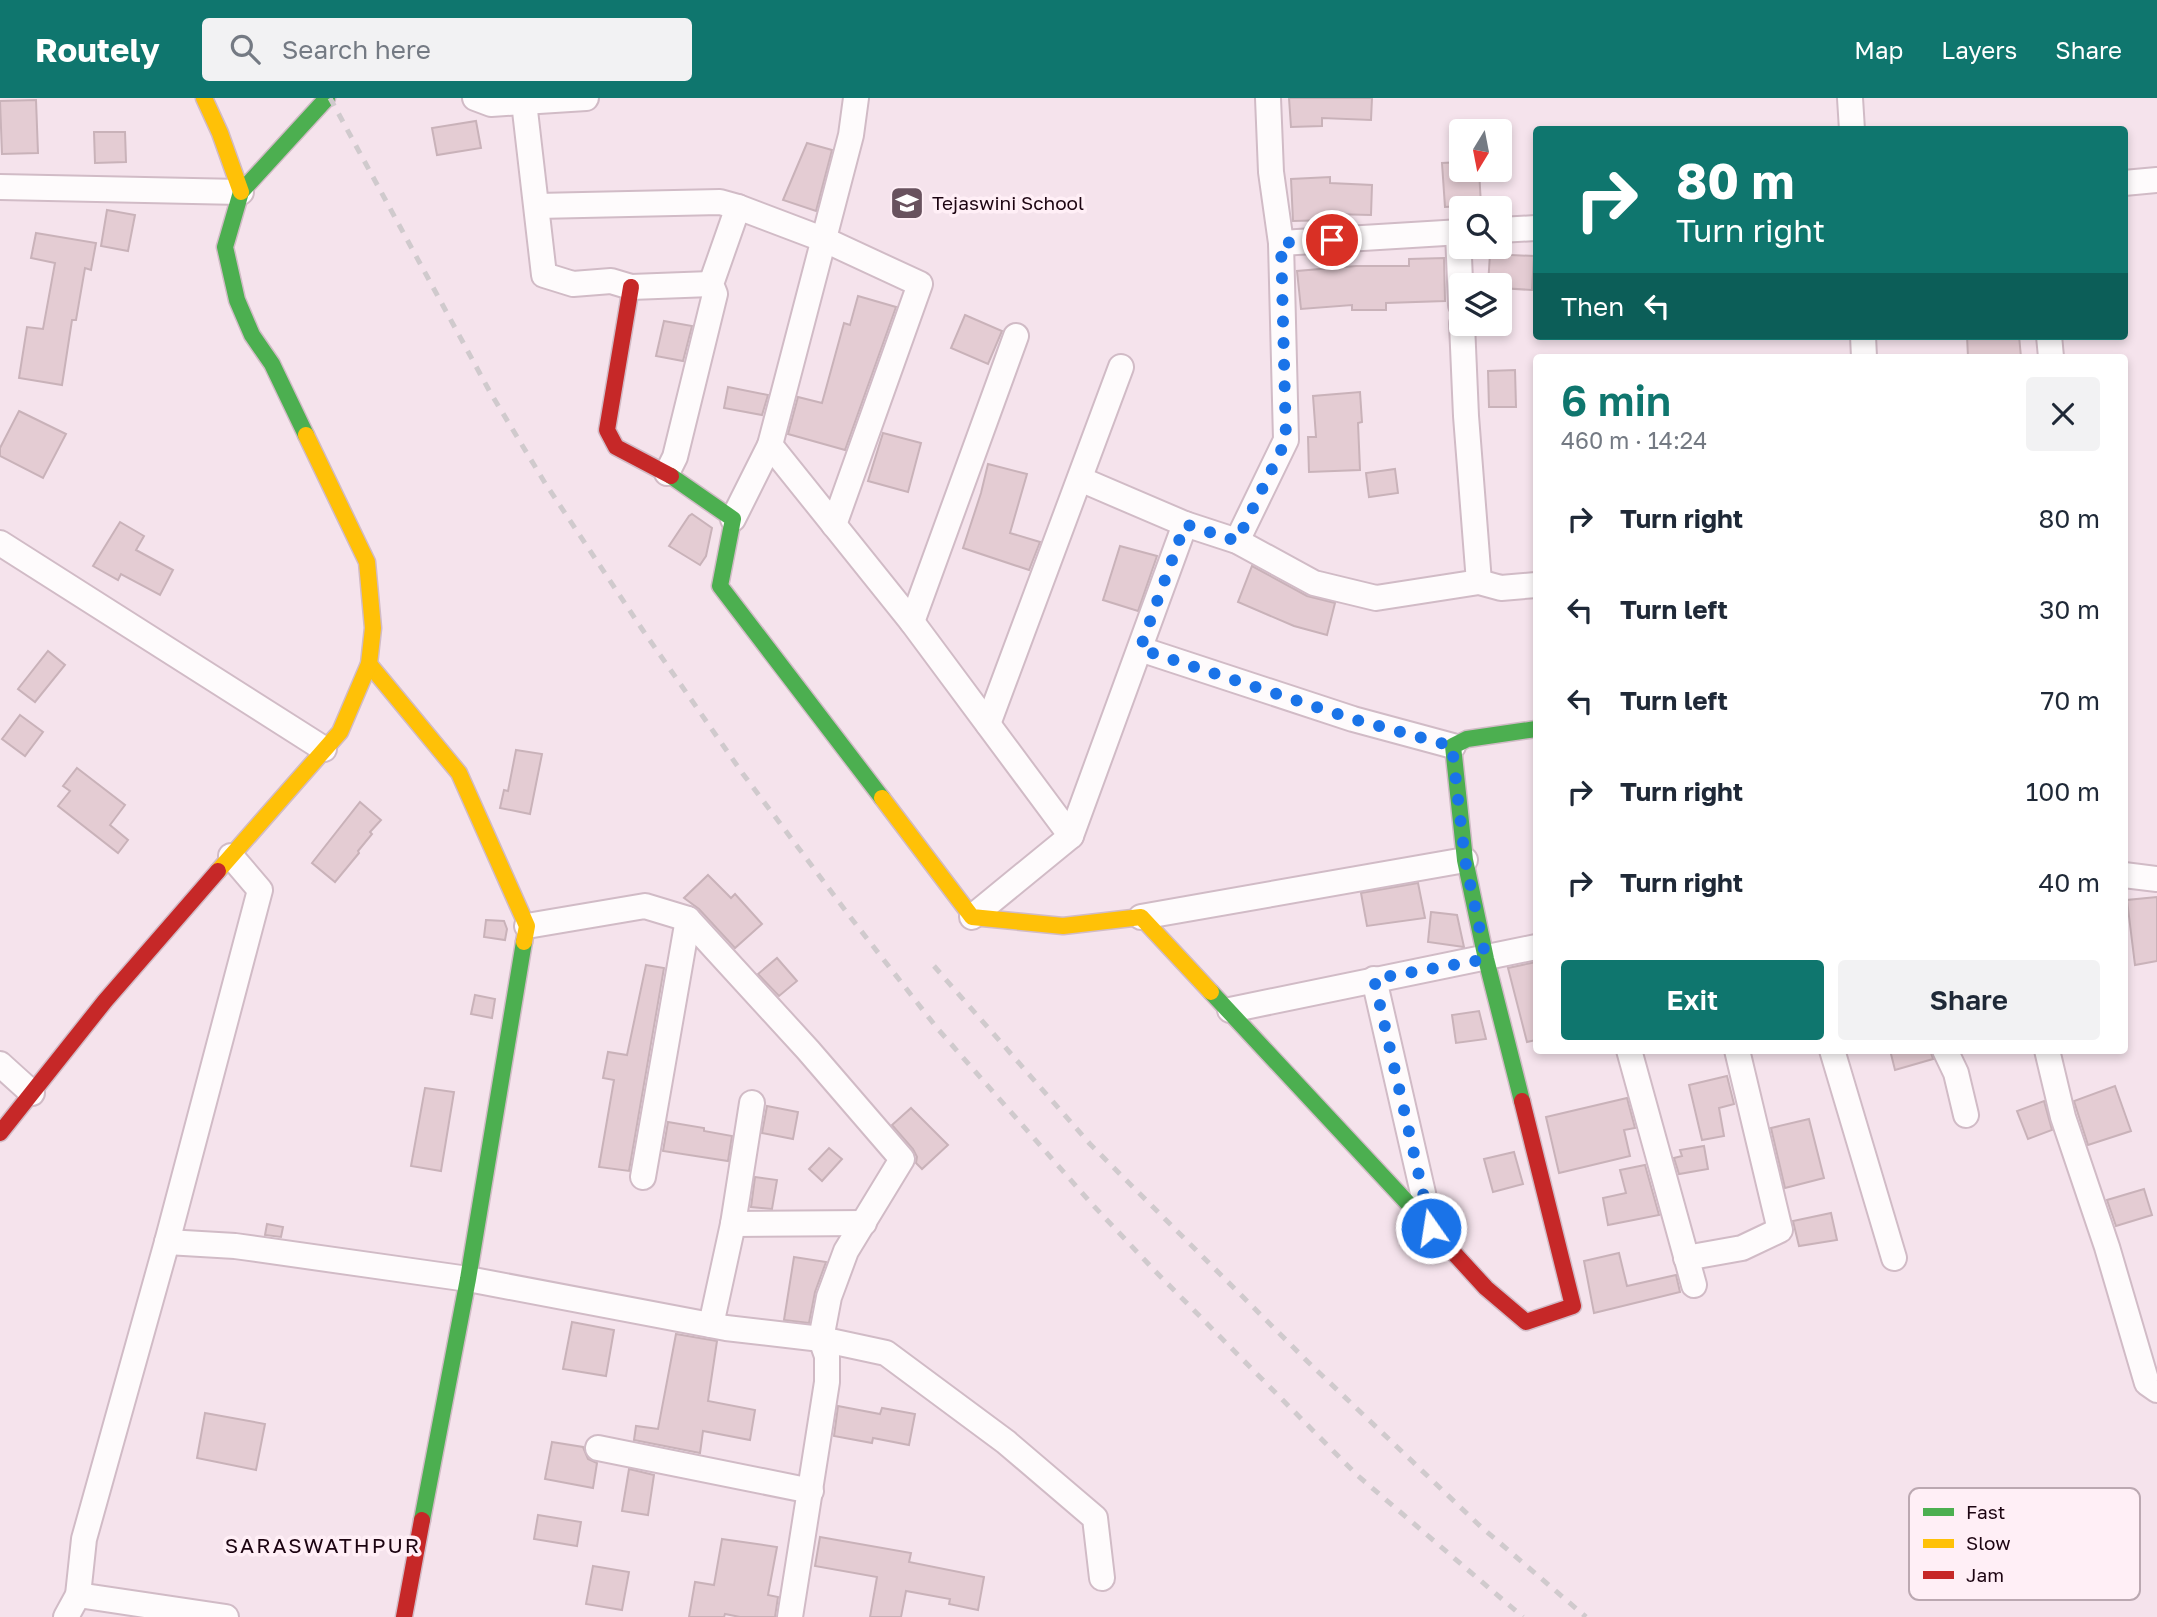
<!DOCTYPE html>
<html lang="en">
<head>
<meta charset="utf-8">
<style>
  :root { --surface:#fff; --page:#f2f2f3; --text:#1f2937; --muted:#747a83; --accent:#0f766e }
  body { margin:0; font-family:"Golos Text",sans-serif; background:var(--page); color:var(--text); height:100vh; display:flex; flex-direction:column; font-size:26px; white-space:nowrap }
  * { box-sizing:border-box; margin:0 }
  p { font-size:23px; color:var(--muted) }
  .icon { flex:none; width:38px; height:38px; fill:none; stroke:currentColor; stroke-width:2; stroke-linecap:round; stroke-linejoin:round }
  .map { position:relative; flex:1; overflow:hidden }
  .side { position:absolute; left:1533px; top:256px; width:595px; height:700px; display:flex; flex-direction:column; background:var(--surface); border-radius:7px; box-shadow:0 4px 10px #0003 }
  .side>* { flex:none }
  .banner { position:absolute; left:1533px; top:28px; width:595px; height:214px; border-radius:7px; box-shadow:0 4px 10px #0003; background:#0f766e; color:#fff; overflow:hidden }
  .needle { width:46px; rotate:190deg }
  .tools { position:absolute; left:1449px; top:21px; display:grid; gap:14px }
  .tools a { display:grid; place-items:center; width:63px; height:63px; border-radius:7px; background:var(--surface); box-shadow:0 4px 10px #0003; font-size:35px }
  .pin { position:absolute; display:grid; place-items:center; width:60px; height:60px; color:#fff; margin:-30px; border:4px solid #fff; border-radius:50%; box-shadow:0 2px 7px #0007 }
  .me { position:absolute; width:77px; margin:-38px; rotate:347deg; stroke-linejoin:round; filter:drop-shadow(0 0 5px #0008) }
  .turn { display:flex; align-items:center; gap:24px; height:147px; padding:0 28px; font-size:32px }
  .turn .icon { width:91px; height:91px; stroke-width:2.5 }
  .turn b { display:block; font-size:49px; line-height:60px }
  .then { display:flex; align-items:center; height:66px; padding:0 28px; background:#0003; gap:14px; font-size:26px }
  .round { display:grid; place-items:center; flex:none; width:74px; height:74px; border-radius:7px; background:var(--page) }
  .overview { display:flex; align-items:center; justify-content:space-between; height:119px; padding:0 28px }
  h1 { font-size:42px; font-weight:600; line-height:52px; color:var(--accent) }
  .button { display:flex; gap:14px; margin-top:auto; padding:14px 28px }
  .button a { flex:1; height:80px; border-radius:7px; background:var(--accent); color:#fff; font-size:28px; font-weight:600; line-height:80px; text-align:center }
  .button a+a { background:var(--page); color:var(--text) }
  ul { padding:0; list-style:none }
  li { display:flex; align-items:center; gap:21px; height:91px; padding:0 28px }
  li div { flex:1 }
  li b { display:block; font-size:26px }
  li em { font-style:normal }
  header { display:flex; align-items:center; gap:42px; box-sizing:border-box; height:98px; padding:0 35px; background:var(--accent); color:#fff }
  header strong { font-size:33px }
  nav { display:flex; gap:38px; margin-inline-start:auto; font-size:24px }
  .search { width:490px; height:63px; background:var(--page); display:flex; align-items:center; gap:18px; box-sizing:border-box; padding:0 24px; border-radius:7px; color:var(--muted); font-size:26px }
  .map>svg:first-child { display:block }
  .building { fill:#e4ccd3; stroke:#c9b2b9; stroke-width:2 }
  .lines { fill:none; stroke-linecap:round; stroke-linejoin:round }
  .street-casing { stroke:#d1bbc6; stroke-width:28 }
  .fast-casing { stroke:#d1bbc6; stroke-width:19 }
  .slow-casing { stroke:#d1bbc6; stroke-width:19 }
  .jam-casing { stroke:#d1bbc6; stroke-width:19 }
  .street { stroke:#fefbfc; stroke-width:24 }
  .fast { stroke:#4caf50; stroke-width:16 }
  .slow { stroke:#ffc107; stroke-width:16 }
  .jam { stroke:#c62828; stroke-width:16 }
  .rail { stroke:#d0cacd; stroke-width:5; stroke-dasharray:9 9; stroke-linecap:butt }
  .route { stroke:#1a73e8; stroke-width:12; stroke-dasharray:0 21.6 }
  .labels { text-anchor:middle; stroke-width:7; stroke-linejoin:round; paint-order:stroke }
  .poi-label { font-size:19px; fill:#1c0411; stroke:#ffeff6; text-anchor:start }
  .neighbourhood-label { font-size:21px; letter-spacing:2px; fill:#1c0411; stroke:#ffeff6 }
  .key { fill:#ffeff6; stroke:#bba8b1; stroke-width:2 }
  .key-label { font-size:19px; fill:#1c0411 }
</style>
</head>
<body>
<header>
<strong>Routely</strong>
<div class="search"><svg class="icon" aria-label="search" viewBox="0 0 24 24"><circle cx="10" cy="10" r="6"/><path d="M15 15l6 6"/></svg>Search here</div>
<nav><a>Map</a><a>Layers</a><a>Share</a></nav>
</header>
<div class="map">
<svg width="2157" height="1519" viewBox="0 0 2157 1519">
  <rect width="100%" height="100%" fill="#f5e3ec"/>
  <g class="building">
    <path d="M1289,0H1372L1371,22L1322,20V28L1291,29Z"/>
    <path d="M36,2L38,55L2,56L0,3Z"/>
    <path d="M476,23L481,50L437,57L432,30Z"/>
    <path d="M94,34H125L126,64L95,65Z"/>
    <path d="M807,45L832,52L816,113L783,102Z"/>
    <path d="M1461,64V72H1479L1481,107L1445,109L1442,65Z"/>
    <path d="M1330,79V85L1372,87L1371,117L1331,116L1332,122L1293,123L1291,81Z"/>
    <path d="M107,112L135,117L128,153L101,148Z"/>
    <path d="M36,135L96,145L91,172L85,170L76,222H72L62,287L19,280L27,229L43,231L55,165L31,160Z"/>
    <path d="M1490,156L1534,158L1532,192L1500,190V187H1488Z"/>
    <path d="M1444,160L1445,203L1386,205V212H1352V207L1301,211L1297,173L1356,168H1409V161Z"/>
    <path d="M858,198L896,209L845,352L788,336L798,299L822,305L844,225L850,227Z"/>
    <path d="M965,217L1002,233L988,266L951,250Z"/>
    <path d="M664,223L692,228L683,263L656,258Z"/>
    <path d="M1967,238H2019L2021,259H1968Z"/>
    <path d="M1515,272L1516,309H1489L1488,273Z"/>
    <path d="M728,289L768,297L762,317L724,310Z"/>
    <path d="M1360,294L1362,324L1358,325L1360,372L1309,374L1308,339H1316L1313,298Z"/>
    <path d="M19,313L66,336L43,380L0,358V350Z"/>
    <path d="M883,335L921,345L908,394L868,383Z"/>
    <path d="M988,366L1027,376L1010,435L1040,444L1029,472L963,450L981,395Z"/>
    <path d="M1395,371L1398,395L1369,399L1366,375Z"/>
    <path d="M692,416L712,430L706,458L700,467L669,448L689,418Z"/>
    <path d="M120,424L144,438L136,452L173,472L160,497L121,476L118,482L93,468Z"/>
    <path d="M1120,448L1157,458L1138,513L1103,502Z"/>
    <path d="M1252,468L1307,498L1335,505L1327,537L1294,528L1238,504Z"/>
    <path d="M48,553L65,567L35,604L18,591Z"/>
    <path d="M20,617L43,634L25,658L2,641Z"/>
    <path d="M516,652L542,656L530,716L500,710L504,692L508,693Z"/>
    <path d="M77,670L125,707L110,727L128,742L118,755L58,708L70,693L63,688Z"/>
    <path d="M360,704L381,722L370,734L372,736L358,753L359,755L335,784L312,765Z"/>
    <path d="M708,777L731,800L735,796L762,826L735,850L699,811L684,800Z"/>
    <path d="M1418,785L1425,820L1367,828L1361,795Z"/>
    <path d="M2157,799V863L2135,867L2127,802Z"/>
    <path d="M1431,814L1457,817L1464,849L1428,844Z"/>
    <path d="M486,822L504,823L507,831L505,842L484,839Z"/>
    <path d="M777,860L797,883L779,898L758,876Z"/>
    <path d="M1536,864V942L1527,944L1508,870Z"/>
    <path d="M646,867L664,870L629,1073L599,1069L614,982L603,980L608,954L627,957Z"/>
    <path d="M475,897L495,901L492,920L471,916Z"/>
    <path d="M1479,913L1486,941L1456,945L1452,917Z"/>
    <path d="M1890,952H1930L1933,961L1895,972Z"/>
    <path d="M1727,978L1734,1006L1719,1010L1724,1038L1702,1042L1689,987Z"/>
    <path d="M2115,988L2131,1033L2088,1047L2074,1003Z"/>
    <path d="M425,990L454,994L441,1073L411,1068Z"/>
    <path d="M1627,1000L1635,1030L1624,1032L1630,1058L1559,1075L1546,1019Z"/>
    <path d="M2044,1003L2052,1032L2028,1041L2017,1013Z"/>
    <path d="M767,1008L798,1014L793,1041L762,1035Z"/>
    <path d="M911,1010L948,1047L922,1071L916,1065L917,1059L913,1051L892,1027Z"/>
    <path d="M1809,1021L1824,1080L1785,1090L1771,1030Z"/>
    <path d="M668,1024L704,1030V1033L732,1038L728,1063L663,1053Z"/>
    <path d="M1704,1048L1708,1071L1679,1076L1674,1060L1682,1058L1680,1052Z"/>
    <path d="M829,1050L842,1061L822,1083L809,1071Z"/>
    <path d="M1514,1054L1523,1086L1493,1094L1484,1061Z"/>
    <path d="M1645,1067L1659,1117L1608,1127L1603,1100L1626,1095L1620,1072Z"/>
    <path d="M755,1079L777,1082L772,1111L751,1109Z"/>
    <path d="M2144,1091L2152,1117L2116,1128L2107,1102Z"/>
    <path d="M1831,1115L1837,1142L1799,1148L1793,1123Z"/>
    <path d="M267,1126L283,1129L281,1139L265,1137Z"/>
    <path d="M1619,1155L1627,1188L1676,1177L1680,1194L1594,1215L1584,1163Z"/>
    <path d="M794,1159L826,1164L815,1194L809,1225L784,1222Z"/>
    <path d="M572,1224L614,1232L606,1278L563,1271Z"/>
    <path d="M676,1236L717,1243L708,1303L755,1312L750,1342L703,1333L700,1355L634,1342L636,1328L658,1331Z"/>
    <path d="M838,1308L880,1316L882,1310L915,1316L909,1347L873,1340L872,1345L834,1338Z"/>
    <path d="M205,1315L265,1326L256,1372L197,1360Z"/>
    <path d="M552,1344L583,1349L588,1361L597,1365L593,1390L545,1381Z"/>
    <path d="M629,1371L654,1377L648,1417L622,1413Z"/>
    <path d="M538,1417L581,1424L577,1448L534,1441Z"/>
    <path d="M820,1439L911,1455L909,1464L984,1479L978,1512L949,1506L950,1501L906,1493L901,1519H870L877,1479L815,1468Z"/>
    <path d="M722,1441L777,1449L768,1497L778,1499L775,1519H740L725,1516L724,1519H689L695,1484L714,1487Z"/>
    <path d="M593,1468L629,1474L622,1512L586,1506Z"/>
  </g>
  <g class="lines">
    <g class="street-casing">
      <g id="street">
        <path d="M475,0L491,6L586,0"/>
        <path d="M1850,0L1852,32"/>
        <path d="M524,4L544,177L573,186L611,183L631,189L711,186"/>
        <path d="M2124,85L2157,82"/>
        <path d="M0,89L241,94"/>
        <path d="M537,108L720,104L738,109"/>
        <path d="M1500,132L1536,130"/>
        <path d="M1458,135L1461,207"/>
        <path d="M1281,145L1461,134"/>
        <path d="M1462,226L1466,318L1479,484"/>
        <path d="M1863,238L1864,259"/>
        <path d="M2049,238L2051,259"/>
        <path d="M770,347L912,524L1071,738"/>
        <path d="M667,375L675,359L715,196L711,186L738,109L825,142L920,186L834,427"/>
        <path d="M1080,381L1185,426L1237,443L1314,485L1376,500L1479,484L1501,490L1536,487"/>
        <path d="M733,421L770,347L851,37L856,0"/>
        <path d="M1237,443L1286,342L1281,145L1271,74L1268,0"/>
        <path d="M0,445L324,651"/>
        <path d="M912,524L1016,238"/>
        <path d="M1140,551L1353,621L1453,648"/>
        <path d="M988,626L1121,269"/>
        <path d="M2124,777L2157,781"/>
        <path d="M972,819L1071,738L1185,426"/>
        <path d="M1141,819L1465,762"/>
        <path d="M527,828L645,808L688,821L808,952L902,1061L846,1153L829,1199L821,1241L827,1258V1284L790,1519"/>
        <path d="M1374,881L1431,1130"/>
        <path d="M1230,912L1536,849"/>
        <path d="M1629,952L1694,1187"/>
        <path d="M1832,952L1894,1160"/>
        <path d="M1945,952L1956,975L1966,1017"/>
        <path d="M2047,952L2063,1019L2107,1149L2147,1285L2157,1292"/>
        <path d="M0,966L32,995"/>
        <path d="M643,1079L688,821"/>
        <path d="M733,1126L864,1125"/>
        <path d="M167,1144L235,1148L468,1181L726,1230L821,1241L886,1255L1006,1344L1095,1420L1102,1480"/>
        <path d="M1686,1160L1742,1150L1780,1132L1737,952"/>
        <path d="M711,1227L733,1126L752,1005"/>
        <path d="M598,1350L811,1393"/>
        <path d="M78,1497L226,1519"/>
        <path d="M66,1519L78,1497L84,1441L167,1144L260,792L231,758"/>
      </g>
    </g>
    <g class="fast-casing">
      <g id="fast">
        <path d="M306,337L272,266L252,237L237,202L225,149L241,94L327,0"/>
        <path d="M671,378L733,421L720,488L882,700"/>
        <path d="M1211,894L1430,1129"/>
        <path d="M1522,1003L1486,861L1465,762L1453,648L1467,641L1536,631"/>
        <path d="M422,1422L468,1181L524,844"/>
      </g>
    </g>
    <g class="slow-casing">
      <g id="slow">
        <path d="M204,0L220,35L241,94"/>
        <path d="M369,566L459,675L527,828L524,844"/>
        <path d="M882,700L972,819L1063,828L1141,819L1211,894"/>
        <path d="M218,773L340,634L369,566L373,530L367,464L306,337"/>
      </g>
    </g>
    <g class="jam-casing">
      <g id="jam">
        <path d="M631,189L607,332L616,349L671,378"/>
        <path d="M0,1035L105,903L218,773"/>
        <path d="M1430,1129L1486,1190L1526,1224L1573,1208L1522,1003"/>
        <path d="M404,1519L422,1422"/>
      </g>
    </g>
    <use href="#street" class="street"/>
    <use href="#fast" class="fast"/>
    <use href="#slow" class="slow"/>
    <use href="#jam" class="jam"/>
    <g class="rail">
      <path d="M330,0L490,294L545,385L642,531L743,676L851,820L937,930L1090,1104L1156,1174L1357,1377L1523,1519"/>
      <path d="M934,868L1090,1046L1308,1264L1479,1427L1586,1519"/>
    </g>
  </g>
  <g class="lines">
    <path class="route" d="M1332,142L1281,145L1286,342L1237,443L1185,426L1140,551L1353,621L1452,648L1465,762L1486,861L1374,881L1431,1130"/>
  </g>
  <defs>
    <g id="school-square" transform="scale(1.75)"><rect x="-9" y="-9" width="18" height="18" rx="4" fill="#68525e" stroke="#ffeff6"/><path d="M0-5L7-2L0 1L-7-2ZM-4 1L0 2.5L4 1V4Q0 6-4 4Z" fill="#fff"/></g>
  </defs>
  <g fill-rule="evenodd">
    <use href="#school-square" x="907" y="105"/>
  </g>
  <g class="labels">
    <g class="poi-label">
      <text x="932" y="112">Tejaswini School</text>
    </g>
    <g class="neighbourhood-label">
      <text x="323" y="1455">SARASWATHPUR</text>
    </g>
  </g>
  <rect x="1909" y="1390" width="231" height="112" rx="10" class="key"/>
  <rect x="1923" y="1410" width="31" height="8" fill="#4caf50"/>
  <rect x="1923" y="1441" width="31" height="9" fill="#ffc107"/>
  <rect x="1923" y="1473" width="31" height="8" fill="#c62828"/>
  <g class="key-label">
    <text x="1966" y="1421">Fast</text>
    <text x="1966" y="1452">Slow</text>
    <text x="1966" y="1484">Jam</text>
  </g>
</svg>
<div class="tools">
<a><svg class="needle" viewBox="-14 -14 28 28"><path d="M0-13l5 13h-10z" fill="#e53935"/><path d="M0 13l5-13h-10z" fill="#747a83"/></svg></a>
<a><svg class="icon" aria-label="search" viewBox="0 0 24 24"><circle cx="10" cy="10" r="6"/><path d="M15 15l6 6"/></svg></a>
<a><svg class="icon" aria-label="layers" viewBox="0 0 24 24"><path d="M12 4l9 5-9 5-9-5zM3 14l9 5 9-5"/></svg></a>
</div>
<div class="pin" style="left:1332px;top:142px;background:#d93025"><svg class="icon" aria-label="arrive" viewBox="0 0 24 24"><path d="M6 21V4h12l-3 4 3 4H6"/></svg></div>
<svg class="me" style="left:1431px;top:1130px" viewBox="-20 -20 40 40"><circle r="17" fill="#1a73e8" stroke="#fff" stroke-width="3"/><path d="M0-11L8 9 0 5-8 9z" fill="#fff"/></svg>
<div class="banner">
<div class="turn"><svg class="icon" aria-label="right" viewBox="0 0 24 24"><path d="M7 20v-9h11M14 6l5 5-5 5"/></svg><div><b>80 m</b>Turn right</div></div>
<div class="then">Then<svg class="icon" aria-label="left" viewBox="0 0 24 24"><path d="M17 20v-9H6M10 6l-5 5 5 5"/></svg></div>
</div>
<section class="side">
<div class="overview"><div><h1>6 min</h1><p>460 m · 14:24</p></div><a class="round"><svg class="icon" aria-label="close" viewBox="0 0 24 24"><path d="M6 6l12 12M18 6L6 18"/></svg></a></div>
<ul>
<li><svg class="icon" aria-label="right" viewBox="0 0 24 24"><path d="M7 20v-9h11M14 6l5 5-5 5"/></svg><div><b>Turn right</b></div><em>80 m</em></li>
<li><svg class="icon" aria-label="left" viewBox="0 0 24 24"><path d="M17 20v-9H6M10 6l-5 5 5 5"/></svg><div><b>Turn left</b></div><em>30 m</em></li>
<li><svg class="icon" aria-label="left" viewBox="0 0 24 24"><path d="M17 20v-9H6M10 6l-5 5 5 5"/></svg><div><b>Turn left</b></div><em>70 m</em></li>
<li><svg class="icon" aria-label="right" viewBox="0 0 24 24"><path d="M7 20v-9h11M14 6l5 5-5 5"/></svg><div><b>Turn right</b></div><em>100 m</em></li>
<li><svg class="icon" aria-label="right" viewBox="0 0 24 24"><path d="M7 20v-9h11M14 6l5 5-5 5"/></svg><div><b>Turn right</b></div><em>40 m</em></li>
</ul>
<div class="button"><a>Exit</a><a>Share</a></div>
</section>
</div>
</body>
</html>
